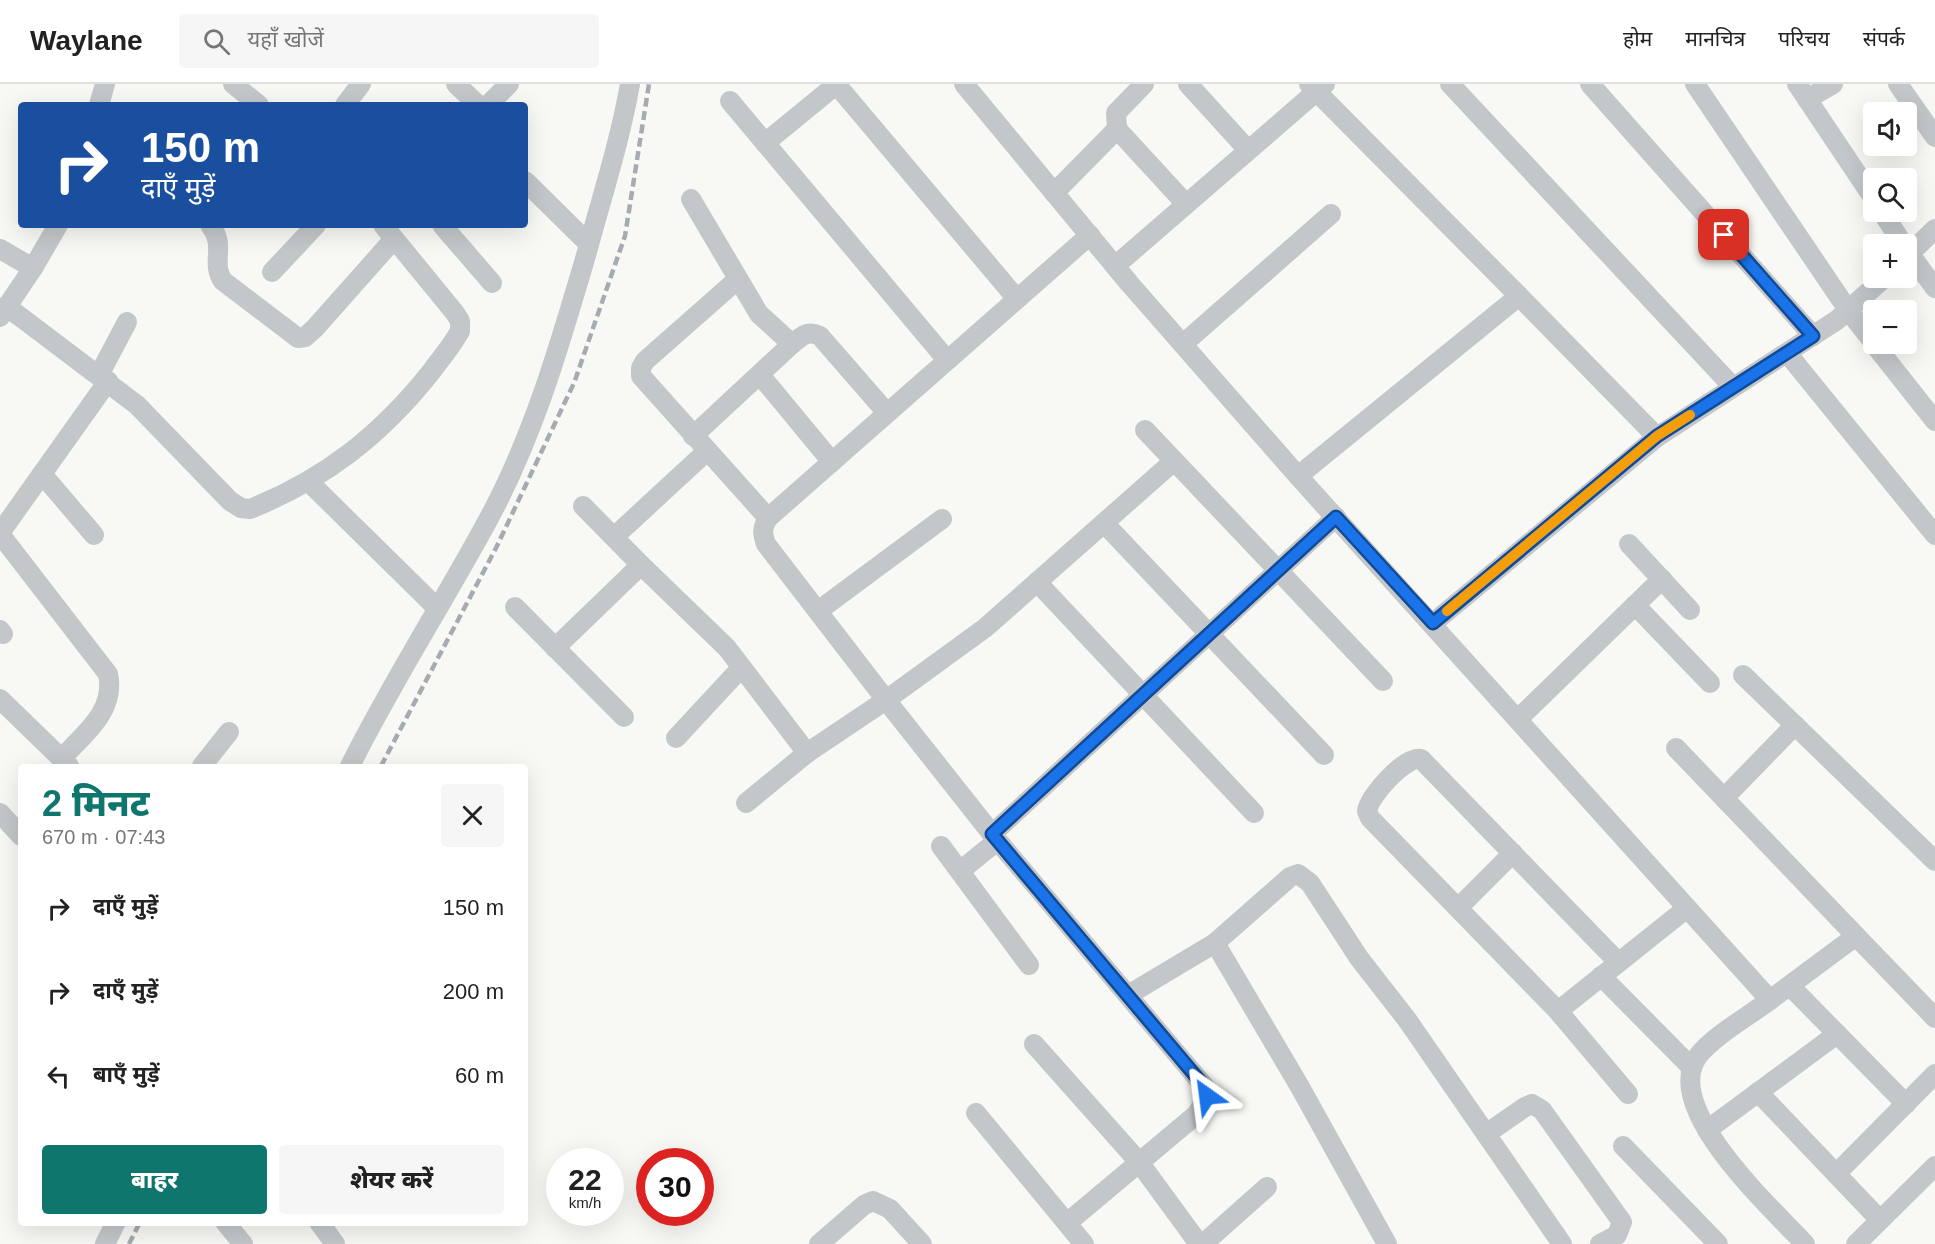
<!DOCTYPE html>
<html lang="hi">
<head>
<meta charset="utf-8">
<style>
  :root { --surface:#fff; --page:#f6f6f6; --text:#222; --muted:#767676; --line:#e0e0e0; --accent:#0f766e }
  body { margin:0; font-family:Arial,"Noto Sans Devanagari",sans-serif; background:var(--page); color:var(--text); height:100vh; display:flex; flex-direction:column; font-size:22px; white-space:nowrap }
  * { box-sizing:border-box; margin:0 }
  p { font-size:20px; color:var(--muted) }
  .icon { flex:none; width:33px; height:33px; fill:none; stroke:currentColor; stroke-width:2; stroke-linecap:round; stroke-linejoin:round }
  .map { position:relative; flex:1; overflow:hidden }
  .details { position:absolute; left:18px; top:680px; width:510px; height:462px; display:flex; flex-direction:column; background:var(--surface); border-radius:6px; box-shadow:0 6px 24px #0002 }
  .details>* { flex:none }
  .guide { position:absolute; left:18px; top:18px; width:510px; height:126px; border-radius:6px; box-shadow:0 6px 24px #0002; background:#1a4fa0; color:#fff; overflow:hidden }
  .controls { position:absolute; left:1863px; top:18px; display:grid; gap:12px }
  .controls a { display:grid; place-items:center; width:54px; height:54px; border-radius:6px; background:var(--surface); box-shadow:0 6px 24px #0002; font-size:30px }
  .speed { position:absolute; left:546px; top:1064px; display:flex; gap:12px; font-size:30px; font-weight:700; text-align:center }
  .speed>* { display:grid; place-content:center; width:78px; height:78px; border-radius:50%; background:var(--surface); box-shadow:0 6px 24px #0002; line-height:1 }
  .speed small { font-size:15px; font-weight:400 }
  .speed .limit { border:9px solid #d22; background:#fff; color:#111 }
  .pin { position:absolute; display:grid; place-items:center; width:51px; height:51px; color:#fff; margin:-26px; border-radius:12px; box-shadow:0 3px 9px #0006 }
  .me { position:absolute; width:66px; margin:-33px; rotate:329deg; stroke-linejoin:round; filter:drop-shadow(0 0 4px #0008) }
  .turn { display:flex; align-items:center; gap:21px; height:126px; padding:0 24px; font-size:27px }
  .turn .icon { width:78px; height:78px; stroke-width:2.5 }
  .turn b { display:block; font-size:42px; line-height:51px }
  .round { display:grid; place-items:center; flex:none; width:63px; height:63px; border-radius:6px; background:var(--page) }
  .summary { display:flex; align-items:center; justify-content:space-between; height:102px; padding:0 24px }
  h1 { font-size:36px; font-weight:800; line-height:45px; color:var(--accent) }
  .action { display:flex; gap:12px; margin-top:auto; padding:12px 24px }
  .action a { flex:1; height:69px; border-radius:6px; background:var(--accent); color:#fff; font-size:24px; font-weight:800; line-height:69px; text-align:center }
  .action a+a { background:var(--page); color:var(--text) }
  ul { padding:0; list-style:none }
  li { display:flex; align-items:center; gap:18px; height:84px; padding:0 24px }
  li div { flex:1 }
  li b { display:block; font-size:22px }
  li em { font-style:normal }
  header { display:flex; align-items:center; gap:36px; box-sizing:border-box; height:84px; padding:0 30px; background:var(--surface); border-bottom:2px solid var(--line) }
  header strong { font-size:28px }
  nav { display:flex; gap:33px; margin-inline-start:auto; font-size:21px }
  .search { width:420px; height:54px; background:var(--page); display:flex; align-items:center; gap:15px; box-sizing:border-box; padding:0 21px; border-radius:6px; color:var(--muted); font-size:22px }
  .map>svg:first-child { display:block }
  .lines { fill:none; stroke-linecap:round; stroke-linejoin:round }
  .minor { stroke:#c3c7ca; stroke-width:20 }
  .rail { stroke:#a6abb1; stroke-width:4.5; stroke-dasharray:9 4.5; stroke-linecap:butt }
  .route-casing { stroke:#114b97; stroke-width:15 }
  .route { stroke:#1a73e8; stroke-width:10 }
  .slow { stroke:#f59e0b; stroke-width:10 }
</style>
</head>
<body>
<header>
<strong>Waylane</strong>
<div class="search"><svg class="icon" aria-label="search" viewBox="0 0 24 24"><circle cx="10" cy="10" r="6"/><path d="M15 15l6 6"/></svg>यहाँ खोजें</div>
<nav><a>होम</a><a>मानचित्र</a><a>परिचय</a><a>संपर्क</a></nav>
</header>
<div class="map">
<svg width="1935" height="1160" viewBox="0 0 1935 1160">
  <rect width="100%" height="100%" fill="#f8f8f5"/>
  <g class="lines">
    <g class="minor">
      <path d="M233,0L259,21"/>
      <path d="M456,0L478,21"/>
      <path d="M836,0L1017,215"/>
      <path d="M964,0L1129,199L1298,392L1770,916L1856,852L1935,934"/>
      <path d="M1188,0L1248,66"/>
      <path d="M1309,0L1519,212"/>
      <path d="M1450,0L1733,303"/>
      <path d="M1590,0L1813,252"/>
      <path d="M1695,0L1848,226L1874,259"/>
      <path d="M1797,0L1874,115"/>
      <path d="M1898,0L1935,53"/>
      <path d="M1807,15L1833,0"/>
      <path d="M730,17L947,276"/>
      <path d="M99,21L105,0"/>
      <path d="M345,21L361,0"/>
      <path d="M488,21L509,0"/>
      <path d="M1117,45L1116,29L1144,0"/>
      <path d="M765,59L837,0"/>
      <path d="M525,97L589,160"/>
      <path d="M1054,109L1117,45L1186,120"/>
      <path d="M691,115L759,230L792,260C802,252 807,246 820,252L887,329"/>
      <path d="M1882,128L1903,160"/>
      <path d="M210,141C227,162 210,178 223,197L298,254L305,253L315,244L394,155"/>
      <path d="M442,141L492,199"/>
      <path d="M1090,151L768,434C762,444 762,449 766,460L886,616L985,544L1174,377"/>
      <path d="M0,165L33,184"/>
      <path d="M1906,165L1935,204"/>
      <path d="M1906,173L1935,145"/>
      <path d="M1115,182L1325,0"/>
      <path d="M272,188L316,141"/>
      <path d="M738,195L645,277L641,284V292L768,434"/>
      <path d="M6,222L137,321L230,417L241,424L250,425C325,395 381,351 431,288C441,274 452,262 460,247V237L455,229L383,141"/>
      <path d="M0,233L33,184L58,141"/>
      <path d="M1183,260L1331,130"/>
      <path d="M1874,260L1935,337"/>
      <path d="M1787,269L1935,451"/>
      <path d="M99,291L127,238"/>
      <path d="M760,291L832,378"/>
      <path d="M1145,346L1383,597"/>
      <path d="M693,352L792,260"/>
      <path d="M42,390L94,451"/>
      <path d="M1298,392L1519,212L1657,353"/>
      <path d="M309,398L437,524"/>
      <path d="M583,422L641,481"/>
      <path d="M1104,439L1324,671"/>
      <path d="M0,449L108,297"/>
      <path d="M0,450L108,590C116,627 84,650 62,674"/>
      <path d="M614,453L707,367"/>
      <path d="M1629,460L1690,526"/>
      <path d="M1037,498L1254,729"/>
      <path d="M1635,521L1710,599"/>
      <path d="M515,523L624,633"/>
      <path d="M818,527L942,435"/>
      <path d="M1433,539L1657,353L1837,236L1884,194"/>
      <path d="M0,546L3,550"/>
      <path d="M555,564L641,481L727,564L807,669L886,616L992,750"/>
      <path d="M1743,591L1935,777"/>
      <path d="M0,615L69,682"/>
      <path d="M1518,635L1662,495"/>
      <path d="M676,654L741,584"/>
      <path d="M1676,664L1856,852"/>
      <path d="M202,682L229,648"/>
      <path d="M350,682C392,598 443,519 488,436C534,351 560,260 587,168C602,112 620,57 630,0"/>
      <path d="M1724,714L1795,641"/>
      <path d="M746,719L807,669"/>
      <path d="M0,729L21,752"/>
      <path d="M941,762L1029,881"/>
      <path d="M960,787L997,757"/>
      <path d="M1458,824L1513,769"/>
      <path d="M1618,878L1421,675C1405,672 1369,712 1367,727L1370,734L1558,927L1628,1010"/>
      <path d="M1601,892L1692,984"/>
      <path d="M1791,903L1906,1020"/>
      <path d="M1128,911L1215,859"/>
      <path d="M1770,916C1749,932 1713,952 1698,972C1660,1024 1773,1125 1805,1160"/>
      <path d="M1558,927L1687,824"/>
      <path d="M1034,960L1139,1078L1199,1160"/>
      <path d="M1758,1008L1880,1136"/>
      <path d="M976,1029L1084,1160"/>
      <path d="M1707,1046L1837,950"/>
      <path d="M1486,1050L1525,1023L1532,1020L1542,1026L1622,1138L1617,1151L1600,1160"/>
      <path d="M1623,1062L1718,1160"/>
      <path d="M1836,1090L1935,990"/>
      <path d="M225,1138L243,1160"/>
      <path d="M319,1138L335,1160"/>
      <path d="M1067,1139L1197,1030L1207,1012L1204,1002L992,750L1336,433"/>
      <path d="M105,1160L116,1138"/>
      <path d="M819,1160L864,1121L873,1117L890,1125L922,1160"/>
      <path d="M1203,1160L1267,1103"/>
      <path d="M1387,1160L1300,1003L1215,859L1290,793L1298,790L1310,799L1359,874L1408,937L1562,1160"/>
      <path d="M1856,1160L1935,1082"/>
    </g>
    <g class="rail">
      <path d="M381,682L496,464L574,299L625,152L649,0"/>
      <path d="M129,1160L140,1138"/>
    </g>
  </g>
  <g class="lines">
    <g class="route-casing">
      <path id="route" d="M1207,1012L1204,1002L992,750L1336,433L1433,539L1657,352L1813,252L1724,151"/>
    </g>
    <use href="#route" class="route"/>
    <path class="slow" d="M1447,527L1657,352L1690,331"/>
  </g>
</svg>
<div class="controls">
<a><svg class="icon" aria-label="sound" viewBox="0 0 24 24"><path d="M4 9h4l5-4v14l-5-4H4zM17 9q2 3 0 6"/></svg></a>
<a><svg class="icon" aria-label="search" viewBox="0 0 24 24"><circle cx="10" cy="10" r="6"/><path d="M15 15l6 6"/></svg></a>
<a>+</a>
<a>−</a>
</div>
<div class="speed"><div>22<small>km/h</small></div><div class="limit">30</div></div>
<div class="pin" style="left:1724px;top:151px;background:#d93025"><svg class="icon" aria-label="arrive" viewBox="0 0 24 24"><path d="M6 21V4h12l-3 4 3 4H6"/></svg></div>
<svg class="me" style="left:1207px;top:1012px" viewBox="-20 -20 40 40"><path d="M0-17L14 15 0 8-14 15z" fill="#1a73e8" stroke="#fff" stroke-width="4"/></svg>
<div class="guide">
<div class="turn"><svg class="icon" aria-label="right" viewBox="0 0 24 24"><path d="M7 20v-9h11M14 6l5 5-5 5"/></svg><div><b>150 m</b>दाएँ मुड़ें</div></div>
</div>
<section class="details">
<div class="summary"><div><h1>2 मिनट</h1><p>670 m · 07:43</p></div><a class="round"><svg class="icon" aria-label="close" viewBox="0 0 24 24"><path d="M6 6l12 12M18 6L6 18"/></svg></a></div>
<ul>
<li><svg class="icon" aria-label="right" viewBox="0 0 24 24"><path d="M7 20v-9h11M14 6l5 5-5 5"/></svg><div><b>दाएँ मुड़ें</b></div><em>150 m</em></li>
<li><svg class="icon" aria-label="right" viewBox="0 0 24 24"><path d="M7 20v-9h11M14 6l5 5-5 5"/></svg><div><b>दाएँ मुड़ें</b></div><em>200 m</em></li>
<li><svg class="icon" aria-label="left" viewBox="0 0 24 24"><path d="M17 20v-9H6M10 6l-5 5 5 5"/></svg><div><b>बाएँ मुड़ें</b></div><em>60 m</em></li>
</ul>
<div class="action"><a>बाहर</a><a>शेयर करें</a></div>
</section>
</div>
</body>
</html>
